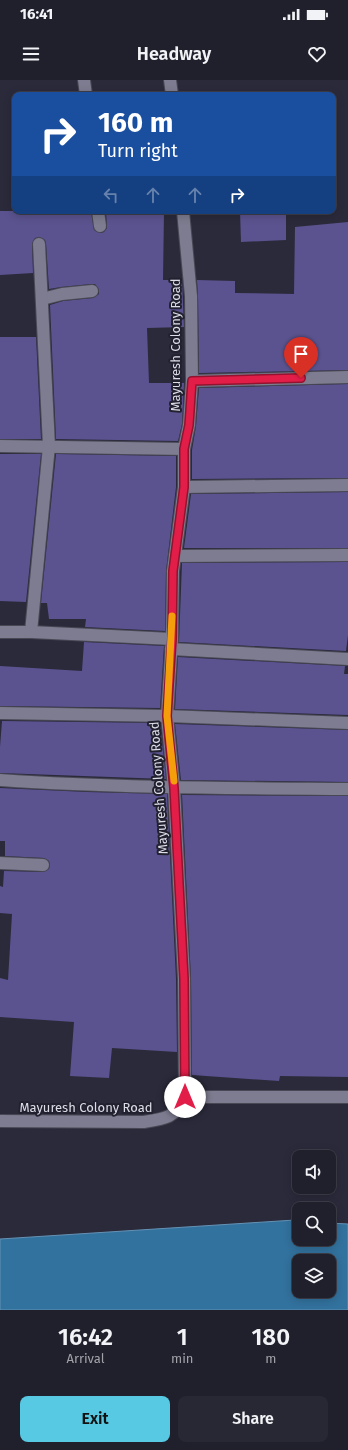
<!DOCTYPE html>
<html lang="en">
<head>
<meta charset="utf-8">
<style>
  :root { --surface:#20202c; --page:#282834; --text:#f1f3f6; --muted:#a2a3a9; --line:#3d3e48; --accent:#57c9e2 }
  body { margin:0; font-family:"Fira Sans",sans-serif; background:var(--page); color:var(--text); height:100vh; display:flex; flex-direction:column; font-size:15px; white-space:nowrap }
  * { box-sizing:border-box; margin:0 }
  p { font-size:13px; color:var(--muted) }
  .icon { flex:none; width:22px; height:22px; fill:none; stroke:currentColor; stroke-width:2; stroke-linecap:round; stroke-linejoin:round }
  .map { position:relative; height:1230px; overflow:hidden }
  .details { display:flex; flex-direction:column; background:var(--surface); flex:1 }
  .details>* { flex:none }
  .hud { position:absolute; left:12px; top:12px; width:324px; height:122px; border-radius:8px; box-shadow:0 2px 10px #0003,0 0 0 1px var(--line); background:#1a4fa0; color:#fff; overflow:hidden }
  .tools { position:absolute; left:292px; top:1070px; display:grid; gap:8px }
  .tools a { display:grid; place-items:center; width:44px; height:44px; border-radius:8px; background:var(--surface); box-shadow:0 2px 10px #0003,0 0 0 1px var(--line); font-size:20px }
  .pin { position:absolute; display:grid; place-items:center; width:34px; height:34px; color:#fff; margin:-41px -17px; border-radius:50% 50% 50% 0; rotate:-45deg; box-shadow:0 0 4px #0007 }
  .pin .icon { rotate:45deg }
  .me { position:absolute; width:44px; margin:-22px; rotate:0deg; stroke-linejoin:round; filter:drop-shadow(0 0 3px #0008) }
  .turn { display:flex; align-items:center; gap:14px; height:84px; padding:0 20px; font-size:18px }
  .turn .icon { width:52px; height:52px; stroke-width:2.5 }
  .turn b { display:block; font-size:28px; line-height:34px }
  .lanes { display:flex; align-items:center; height:38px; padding:0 20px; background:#0003; justify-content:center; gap:20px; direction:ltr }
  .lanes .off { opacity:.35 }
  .eta { display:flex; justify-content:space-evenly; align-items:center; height:68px; text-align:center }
  .eta b { font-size:24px; font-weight:600; line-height:28px }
  .button { display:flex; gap:8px; margin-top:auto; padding:8px 20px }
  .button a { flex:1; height:46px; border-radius:8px; background:var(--accent); color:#111; font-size:16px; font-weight:600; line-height:46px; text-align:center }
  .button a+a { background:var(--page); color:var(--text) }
  .status { display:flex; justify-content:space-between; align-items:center; height:28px; padding:0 20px; background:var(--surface); direction:ltr }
  .status svg { height:11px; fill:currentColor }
  header { display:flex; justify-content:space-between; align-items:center; height:52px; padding:0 20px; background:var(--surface); font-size:18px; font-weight:600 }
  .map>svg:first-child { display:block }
  .water { fill:#32729e; stroke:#6592b4; fill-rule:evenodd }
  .building { fill:#5a538f }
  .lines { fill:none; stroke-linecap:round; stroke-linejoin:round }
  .minor-casing { stroke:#484855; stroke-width:14 }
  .minor { stroke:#7d7c90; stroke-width:12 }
  .route-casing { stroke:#92132f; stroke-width:10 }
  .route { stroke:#e11d48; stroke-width:7 }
  .slow { stroke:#f59e0b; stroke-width:7 }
  .labels { text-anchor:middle; stroke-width:4; stroke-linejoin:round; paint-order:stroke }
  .street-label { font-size:13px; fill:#dddde8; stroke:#222130 }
</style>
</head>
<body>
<div class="status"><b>16:41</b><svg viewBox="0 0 49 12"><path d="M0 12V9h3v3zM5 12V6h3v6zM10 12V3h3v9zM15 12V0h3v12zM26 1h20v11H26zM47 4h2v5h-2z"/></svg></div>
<header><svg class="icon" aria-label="menu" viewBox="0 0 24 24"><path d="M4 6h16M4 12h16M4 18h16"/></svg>Headway<svg class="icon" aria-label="heart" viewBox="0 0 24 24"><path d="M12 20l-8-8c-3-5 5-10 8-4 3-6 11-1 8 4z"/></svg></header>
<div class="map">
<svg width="348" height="1230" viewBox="0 0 348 1230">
  <rect width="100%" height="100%" fill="#2b2a3b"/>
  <path class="water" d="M295,1140H299V1159H329V1143L348,1144V1230H0V1159ZM299,1181H329V1211H299Z"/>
  <g class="building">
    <path d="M0,131H91L94,150L101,153L104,152L107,148L106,131H164L163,200H182L184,247L147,248L149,303H184L182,344L178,361L56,359L50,225L63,221L93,218L99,214V210L95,204H91L61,207L49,209L46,163L45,160L39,157L35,158L32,164L33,193L0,195Z"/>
    <path d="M240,131H286V160L241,162Z"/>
    <path d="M348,142V290L199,293L198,216L197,200L235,201V213L294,214L295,147Z"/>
    <path d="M0,257H36L41,359H0Z"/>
    <path d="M348,304V398L192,399V370L196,346L199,308Z"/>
    <path d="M0,374H41L26,522L0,521Z"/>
    <path d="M56,374L176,376V407L166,491L165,551L85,547L86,539H49L47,523H41Z"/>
    <path d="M348,412V468H184L191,414Z"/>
    <path d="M348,482V555L346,571L179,562L182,483Z"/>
    <path d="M84,562L164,566L160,628L0,626V586L82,591Z"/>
    <path d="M178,577L345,586L344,594H348V635L175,629Z"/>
    <path d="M2,641L160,643L166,699L0,693V667Z"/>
    <path d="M175,644L348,650V702L181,700Z"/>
    <path d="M0,708L87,712L167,714L176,899L177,972L112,968L109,998L70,996L74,942L0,937V898L8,900L12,834L0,833V806L3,807L4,791L43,792L49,789L50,785L49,781L44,778L5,776V761H0Z"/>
    <path d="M182,715L348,716V997L280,996L279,1001L192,995L191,899Z"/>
  </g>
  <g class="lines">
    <g class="minor-casing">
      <g id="minor">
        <path d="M84,0L86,15"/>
        <path d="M170,0L172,15"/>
        <path d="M98,131L100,146"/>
        <path d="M42,219L62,214L92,211"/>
        <path d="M192,301L348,297"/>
        <path d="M0,366L184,369"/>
        <path d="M184,407L348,405"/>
        <path d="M175,476L348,475"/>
        <path d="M0,552H31L172,559"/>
        <path d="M31,552L49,366L39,164"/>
        <path d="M171,569L348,579"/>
        <path d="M0,633L167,636L348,643"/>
        <path d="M0,700C116,708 232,708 348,709"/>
        <path d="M0,783L43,785"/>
        <path d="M185,1017H348"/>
        <path d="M0,1041L143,1042C164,1039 176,1038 185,1017L184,899L174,708L167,636L172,559L173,491L184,407V369L189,345L192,301L191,216L183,131"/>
      </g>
    </g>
    <use href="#minor" class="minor"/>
  </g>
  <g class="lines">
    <g class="route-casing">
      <path id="route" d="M185,1017L184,899L174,708L167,636L172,559L173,491L184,407V369L189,345L192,301L301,298"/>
    </g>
    <use href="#route" class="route"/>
    <path class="slow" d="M172,536L167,636L174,701"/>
  </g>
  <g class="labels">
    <g class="street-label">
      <text transform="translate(175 265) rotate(-90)" y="5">Mayuresh Colony Road</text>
      <text transform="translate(158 708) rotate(-94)" y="5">Mayuresh Colony Road</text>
      <text x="86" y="1032">Mayuresh Colony Road</text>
    </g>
  </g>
</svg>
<div class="tools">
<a><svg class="icon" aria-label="sound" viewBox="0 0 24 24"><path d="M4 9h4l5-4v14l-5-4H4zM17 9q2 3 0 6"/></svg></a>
<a><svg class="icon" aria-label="search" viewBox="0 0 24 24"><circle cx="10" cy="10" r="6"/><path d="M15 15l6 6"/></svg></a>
<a><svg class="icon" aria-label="layers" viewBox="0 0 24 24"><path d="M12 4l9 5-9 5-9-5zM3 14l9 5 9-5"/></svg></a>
</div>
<div class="pin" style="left:301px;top:298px;background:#d93025"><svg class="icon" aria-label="arrive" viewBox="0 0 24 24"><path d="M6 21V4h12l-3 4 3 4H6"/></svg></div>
<svg class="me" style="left:185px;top:1017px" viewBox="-20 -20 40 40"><circle r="19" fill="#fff"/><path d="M0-13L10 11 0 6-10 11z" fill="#e11d48"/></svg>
<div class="hud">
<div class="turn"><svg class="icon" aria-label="right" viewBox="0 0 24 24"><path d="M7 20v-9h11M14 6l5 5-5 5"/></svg><div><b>160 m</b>Turn right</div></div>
<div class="lanes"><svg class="icon off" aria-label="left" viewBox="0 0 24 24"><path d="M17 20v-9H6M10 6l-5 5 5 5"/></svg><svg class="icon off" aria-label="ahead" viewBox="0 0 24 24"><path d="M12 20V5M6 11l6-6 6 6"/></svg><svg class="icon off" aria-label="ahead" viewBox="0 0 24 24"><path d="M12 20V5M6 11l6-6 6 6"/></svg><svg class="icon" aria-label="right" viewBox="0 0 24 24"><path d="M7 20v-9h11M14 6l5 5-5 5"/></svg></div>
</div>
</div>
<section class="details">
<div class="eta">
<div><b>16:42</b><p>Arrival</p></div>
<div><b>1</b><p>min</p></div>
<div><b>180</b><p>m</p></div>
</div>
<div class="button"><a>Exit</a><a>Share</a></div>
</section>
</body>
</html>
